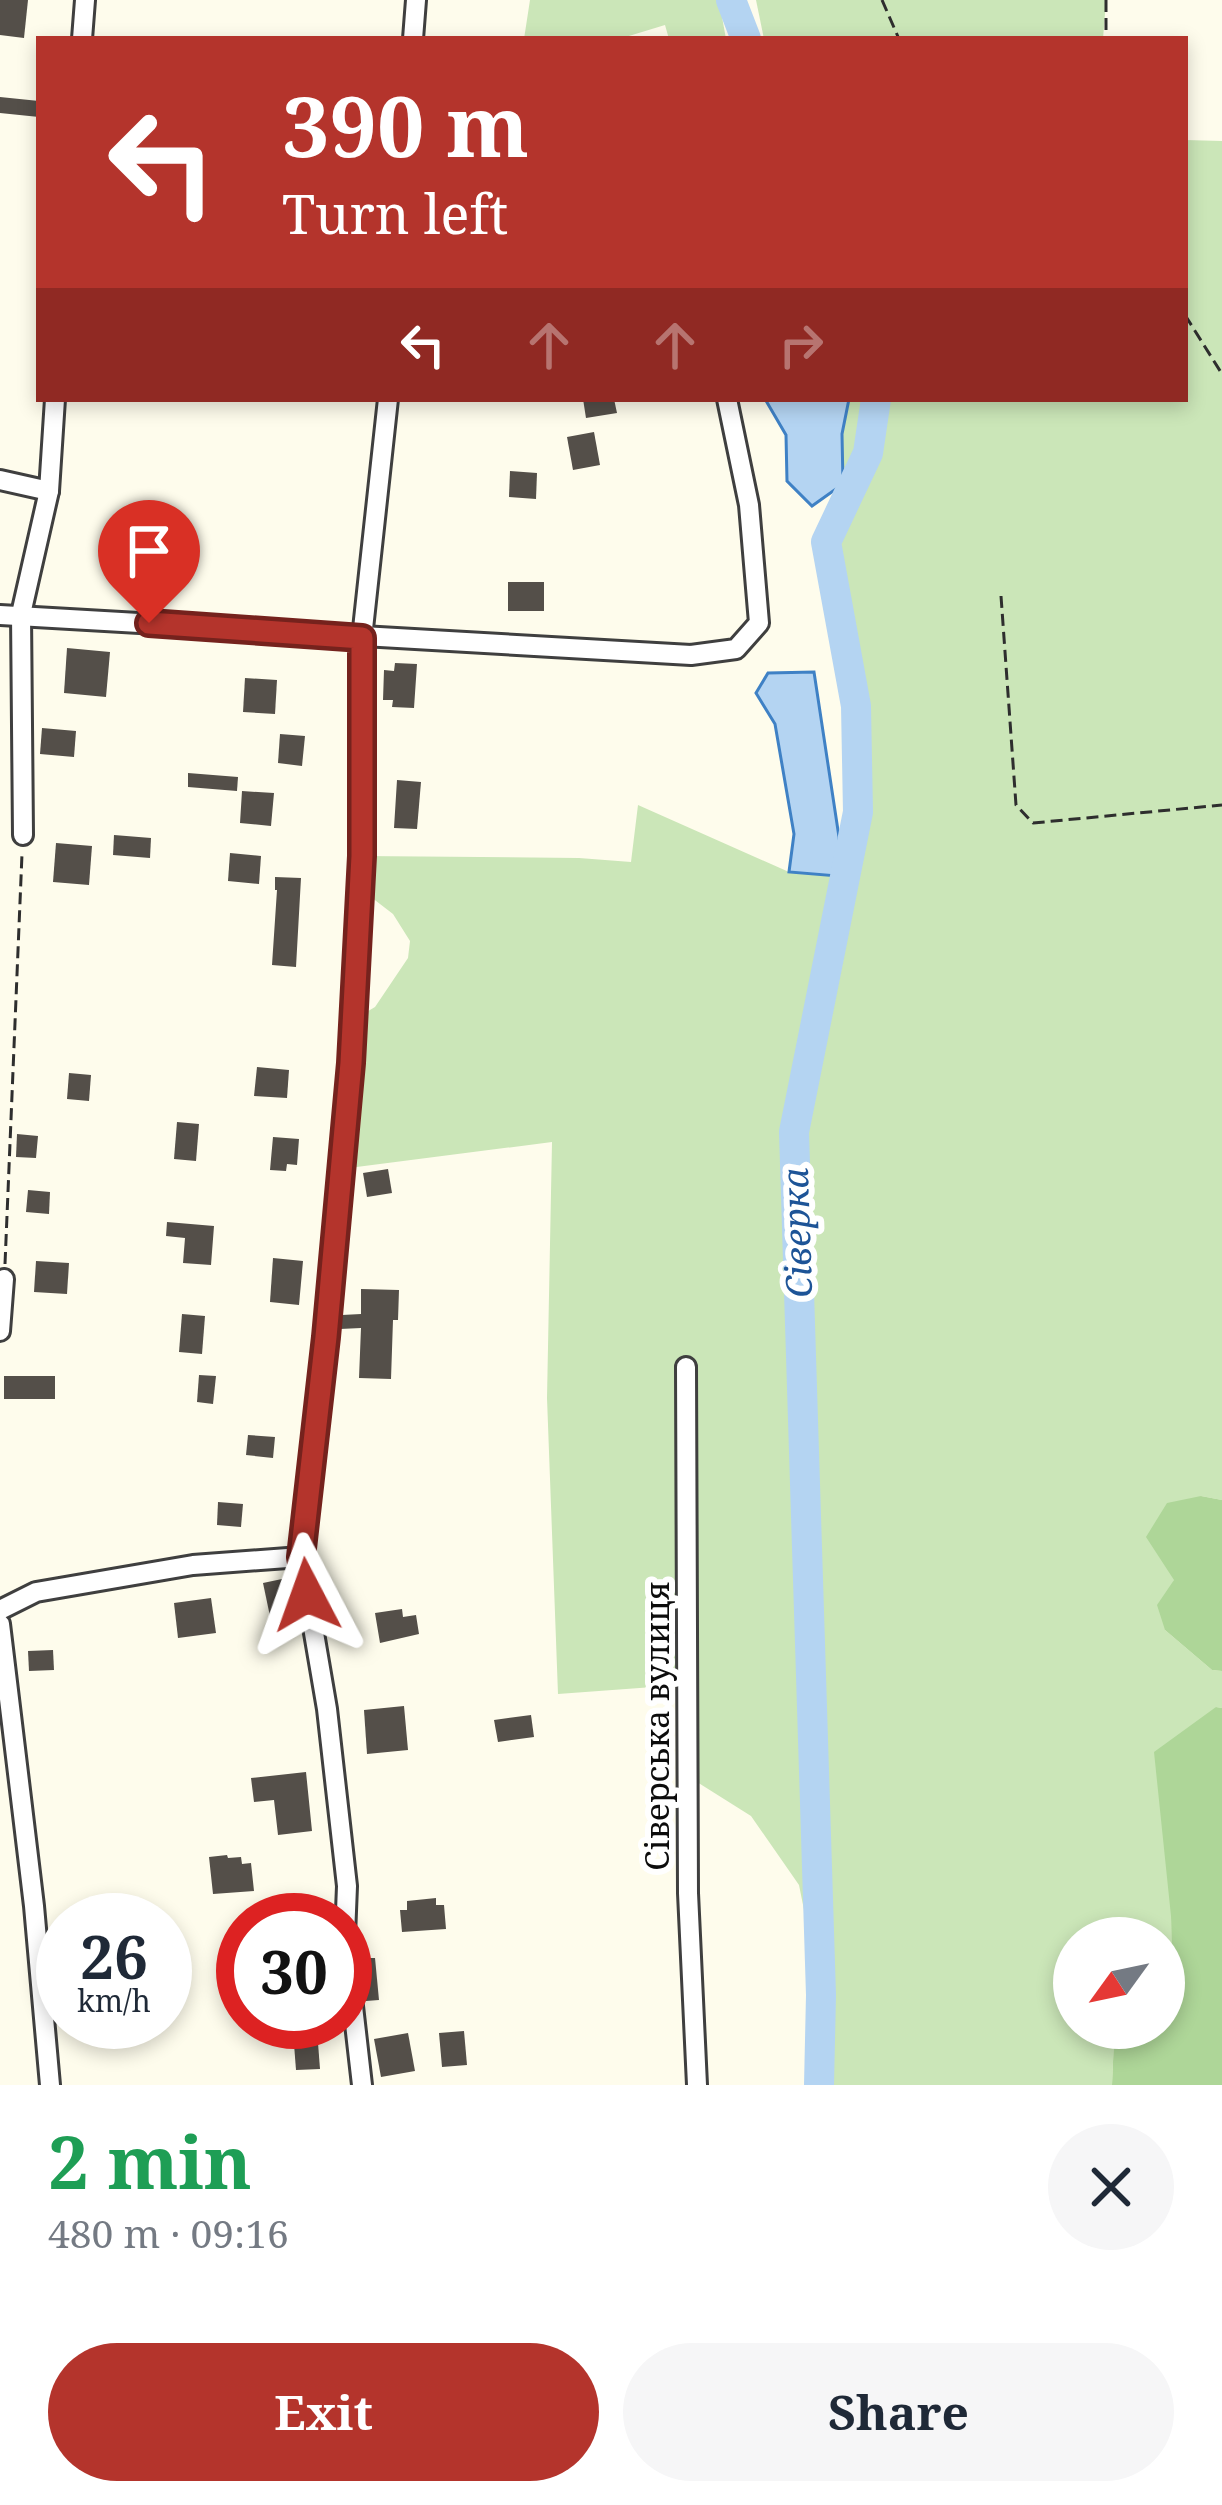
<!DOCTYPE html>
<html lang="en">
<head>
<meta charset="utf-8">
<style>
  :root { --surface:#fff; --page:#f6f6f7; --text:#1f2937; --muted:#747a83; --accent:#b4342c }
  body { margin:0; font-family:"Noto Serif",serif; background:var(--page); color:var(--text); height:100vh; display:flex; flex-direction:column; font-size:45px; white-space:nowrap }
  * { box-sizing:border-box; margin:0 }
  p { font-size:39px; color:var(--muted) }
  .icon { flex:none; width:66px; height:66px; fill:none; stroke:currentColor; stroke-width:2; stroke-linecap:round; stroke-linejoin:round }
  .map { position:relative; height:2085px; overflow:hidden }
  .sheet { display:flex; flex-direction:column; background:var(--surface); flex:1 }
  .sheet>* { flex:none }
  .top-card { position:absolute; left:36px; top:36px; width:1152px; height:366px; border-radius:0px; box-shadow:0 6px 18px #0003; background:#b4342c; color:#fff; overflow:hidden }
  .needle { width:78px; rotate:237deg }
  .buttons { position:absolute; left:1053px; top:1917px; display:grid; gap:24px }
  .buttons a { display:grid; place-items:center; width:132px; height:132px; border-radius:50%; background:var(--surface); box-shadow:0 6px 18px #0003; font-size:60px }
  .speed { position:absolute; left:36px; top:1893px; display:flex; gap:24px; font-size:60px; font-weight:700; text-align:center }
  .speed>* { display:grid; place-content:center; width:156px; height:156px; border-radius:50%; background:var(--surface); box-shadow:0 6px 18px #0003; line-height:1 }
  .speed small { font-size:30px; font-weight:400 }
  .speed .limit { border:18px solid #d22; background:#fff; color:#111 }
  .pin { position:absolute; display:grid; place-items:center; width:102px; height:102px; color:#fff; margin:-123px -51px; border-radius:50% 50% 50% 0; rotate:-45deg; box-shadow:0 0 12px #0007 }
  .pin .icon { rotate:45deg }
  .me { position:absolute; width:132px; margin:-66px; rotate:356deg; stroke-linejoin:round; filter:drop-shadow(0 0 9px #0008) }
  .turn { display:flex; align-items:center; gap:42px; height:252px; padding:0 48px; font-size:54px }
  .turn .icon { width:156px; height:156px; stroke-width:2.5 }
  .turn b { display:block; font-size:84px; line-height:102px }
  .lanes { display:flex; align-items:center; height:114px; padding:0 48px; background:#0003; justify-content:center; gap:60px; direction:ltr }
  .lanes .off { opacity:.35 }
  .round { display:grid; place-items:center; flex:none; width:126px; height:126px; border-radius:63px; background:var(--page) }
  .summary { display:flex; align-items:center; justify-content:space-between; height:204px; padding:0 48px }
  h1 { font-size:72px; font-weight:700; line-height:90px; color:#1e9e55 }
  .primary-button { display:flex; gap:24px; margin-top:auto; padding:24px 48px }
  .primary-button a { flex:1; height:138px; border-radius:72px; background:var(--accent); color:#fff; font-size:48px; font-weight:700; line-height:138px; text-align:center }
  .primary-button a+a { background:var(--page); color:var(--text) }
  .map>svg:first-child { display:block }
  .green { fill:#cbe6b8 }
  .forest { fill:#aed698 }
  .water { fill:#b4d4f2; stroke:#3f81c5; stroke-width:3 }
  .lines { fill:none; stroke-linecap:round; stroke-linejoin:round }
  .river { stroke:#b4d4f2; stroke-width:30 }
  .building { fill:#544f49 }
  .minor-casing { stroke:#3f3f3f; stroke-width:24 }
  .path { stroke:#2e2e2e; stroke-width:3; stroke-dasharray:12 6; stroke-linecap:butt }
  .minor { stroke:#fff; stroke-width:18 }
  .route-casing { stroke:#75221d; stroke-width:30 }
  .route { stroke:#b4342c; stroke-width:21 }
  .labels { text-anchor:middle; stroke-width:12; stroke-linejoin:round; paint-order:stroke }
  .street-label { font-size:33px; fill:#0c0c0c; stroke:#fff }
  .water-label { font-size:36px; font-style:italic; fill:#1d5497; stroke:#fff }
</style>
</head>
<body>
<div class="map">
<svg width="1222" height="2085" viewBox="0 0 1222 2085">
  <rect width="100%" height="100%" fill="#fefcec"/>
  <g class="green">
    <path d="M530,0H719L726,39H669L665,25L619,39H524Z"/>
    <path d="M756,0H1106L1103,39H764Z"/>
    <path d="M1185,140L1222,141V1500L1201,1496L1174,1580L1165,1630L1212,1670L1222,1671V1708L1216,1707L1171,1916L1172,1970L1164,1980V1938H1074V2028H1123L1114,2039L1112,2085H819L828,2029L799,1885L751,1816L697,1782L694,1684L558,1694L547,1398L552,1142L341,1169L353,1020L375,1007L408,958L410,941L393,914L367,894L362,856L579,858L631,862L638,805L789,872L857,877L856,706L826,542L843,484L842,434L849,399H1185Z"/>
  </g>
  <g class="forest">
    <path d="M1201,1496L1222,1500V1671L1212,1670L1165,1630L1157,1605L1174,1580L1146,1537L1167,1503Z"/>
    <path d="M1216,1707L1222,1708V2085H1112L1114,2039L1123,2028H1164V1980L1172,1970L1171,1916L1154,1752Z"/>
  </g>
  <g class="water">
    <path d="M765,399H849L842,434L843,484L812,506L787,481L786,435Z"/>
    <path d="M814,672L839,837L837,876L789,872L794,834L775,724L756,693L768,673Z"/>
  </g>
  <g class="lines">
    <g class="river">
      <path d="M731,0L746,39"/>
      <path d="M819,2085L821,1995L794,1132L858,812L856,706L826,542L868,453L876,399"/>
    </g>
  </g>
  <g class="building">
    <path d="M0,0H28L24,38L0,35Z"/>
    <path d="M0,97L39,101V117L0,113Z"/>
    <path d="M583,399H614L617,413L586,418Z"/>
    <path d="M594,432L600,465L573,470L567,437Z"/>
    <path d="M510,471L537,473L536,499L509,497Z"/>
    <rect x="508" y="582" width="36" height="29"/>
    <path d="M67,648L110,652L106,697L64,693Z"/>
    <path d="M395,663L417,664L414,708L392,707L393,700H383L384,670L394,671Z"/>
    <path d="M245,678L277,680L275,714L243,712Z"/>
    <path d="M42,728L76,731L74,757L40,754Z"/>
    <path d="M280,734L305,736L302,766L278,763Z"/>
    <path d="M188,773L238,777L237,791L188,787Z"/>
    <path d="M397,780L421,782L417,829L394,828Z"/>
    <path d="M242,791L274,793L271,826L240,823Z"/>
    <path d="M114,835L151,838L150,858L113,855Z"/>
    <path d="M56,843L92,846L89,885L53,882Z"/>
    <path d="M230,853L261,856L259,884L228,881Z"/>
    <path d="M275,877L301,878L296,967L272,965L277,890H275Z"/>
    <path d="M257,1067L289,1070L287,1098L254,1096Z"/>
    <path d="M69,1073L91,1075L89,1101L67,1099Z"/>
    <path d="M177,1122L199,1124L196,1161L174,1159Z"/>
    <path d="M17,1134L38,1136L36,1158L16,1157Z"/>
    <path d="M273,1137L299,1139L297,1165L287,1164L286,1171L270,1170Z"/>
    <path d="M388,1169L392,1193L367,1197L363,1173Z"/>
    <path d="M28,1190L50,1192L49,1214L26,1212Z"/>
    <path d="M167,1222L214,1226L211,1265L183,1263L185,1238L166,1236Z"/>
    <path d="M273,1258L303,1261L299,1305L270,1302Z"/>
    <path d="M36,1261L69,1263L67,1294L34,1292Z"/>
    <path d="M361,1289L399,1290L398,1320H393L391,1379L359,1378L361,1328L340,1329L342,1315L361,1314Z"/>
    <path d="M182,1314L205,1316L202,1354L179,1352Z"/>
    <path d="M199,1375L216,1376L213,1404L197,1402Z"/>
    <rect x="4" y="1376" width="51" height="23"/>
    <path d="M248,1435L275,1437L273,1458L246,1455Z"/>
    <path d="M218,1502L243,1504L241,1527L217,1525Z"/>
    <path d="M282,1579L290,1617L271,1621L263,1583Z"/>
    <path d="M211,1598L216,1633L178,1638L174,1603Z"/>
    <path d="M402,1609L403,1617L416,1615L419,1634L380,1643L375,1613Z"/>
    <path d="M53,1650L54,1670L29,1671L28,1651Z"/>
    <path d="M404,1706L408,1750L367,1754L364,1710Z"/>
    <path d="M531,1715L534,1737L498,1742L494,1720Z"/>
    <path d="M306,1772L312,1831L278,1835L274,1800L254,1802L251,1778Z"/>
    <path d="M227,1855L228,1858L241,1857L242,1864L251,1863L254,1891L213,1894L209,1857Z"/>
    <path d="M436,1898V1905H444L446,1929L402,1932L400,1910H407V1901Z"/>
    <path d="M361,1958H375L379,2000L366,2001Z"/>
    <path d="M464,2031L467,2065L442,2067L439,2033Z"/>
    <path d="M408,2033L415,2071L381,2077L374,2039Z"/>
    <path d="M318,2043L320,2069L296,2070L294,2044Z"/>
  </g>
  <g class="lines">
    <g class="minor-casing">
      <g id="minor">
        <path d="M82,39L85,0"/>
        <path d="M413,39L416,0"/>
        <path d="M0,480L49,491"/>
        <path d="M0,615L691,655L736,649L759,623L749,505L727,399"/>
        <path d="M23,835L21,614L49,491L55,399"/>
        <path d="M0,1331L4,1279"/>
        <path d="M686,1367L688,1893L697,2085"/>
        <path d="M0,1610L36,1592L193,1565L301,1557"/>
        <path d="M0,1624L34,1906L50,2085"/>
        <path d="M362,2085L345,1936L347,1886L327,1709L301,1557L326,1337L351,1063L362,856V638L388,399"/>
      </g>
    </g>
    <g class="path">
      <path d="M882,0L899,39"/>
      <path d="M1106,0V39"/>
      <path d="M1185,315L1222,374"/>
      <path d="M1001,596L1016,805L1033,823L1222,805"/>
      <path d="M5,1264L22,854"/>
    </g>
    <use href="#minor" class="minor"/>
  </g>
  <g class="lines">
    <g class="route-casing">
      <path id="route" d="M149,623L362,638V856L351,1063L326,1337L301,1557L307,1595"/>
    </g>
    <use href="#route" class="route"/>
  </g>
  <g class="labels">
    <g class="street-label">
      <text transform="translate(657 1726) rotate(-90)" y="12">Сіверська вулиця</text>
    </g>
    <g class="water-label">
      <text transform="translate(797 1233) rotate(-92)" y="13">Сіверка</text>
    </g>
  </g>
</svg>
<div class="buttons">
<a><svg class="needle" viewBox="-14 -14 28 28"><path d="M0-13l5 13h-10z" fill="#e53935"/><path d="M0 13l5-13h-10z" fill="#747a83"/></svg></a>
</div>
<div class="speed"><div>26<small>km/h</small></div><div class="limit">30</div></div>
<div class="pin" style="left:149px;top:623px;background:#d93025"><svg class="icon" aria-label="arrive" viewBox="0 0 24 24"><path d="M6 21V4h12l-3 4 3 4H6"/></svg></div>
<svg class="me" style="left:307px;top:1595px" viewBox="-20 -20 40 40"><path d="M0-17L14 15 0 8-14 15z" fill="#b4342c" stroke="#fff" stroke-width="4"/></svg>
<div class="top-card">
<div class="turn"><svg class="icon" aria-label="left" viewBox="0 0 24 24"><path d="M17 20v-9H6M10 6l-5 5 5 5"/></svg><div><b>390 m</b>Turn left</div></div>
<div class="lanes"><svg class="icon" aria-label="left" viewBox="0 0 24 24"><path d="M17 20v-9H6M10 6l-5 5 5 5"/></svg><svg class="icon off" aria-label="ahead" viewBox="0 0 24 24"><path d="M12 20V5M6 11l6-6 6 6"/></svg><svg class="icon off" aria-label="ahead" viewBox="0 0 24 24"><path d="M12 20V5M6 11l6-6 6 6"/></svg><svg class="icon off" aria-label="right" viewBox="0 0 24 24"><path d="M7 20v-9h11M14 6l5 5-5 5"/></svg></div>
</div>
</div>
<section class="sheet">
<div class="summary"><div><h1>2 min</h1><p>480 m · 09:16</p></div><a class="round"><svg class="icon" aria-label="close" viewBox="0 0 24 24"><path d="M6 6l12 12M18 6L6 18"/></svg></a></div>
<div class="primary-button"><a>Exit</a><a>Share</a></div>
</section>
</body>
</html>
